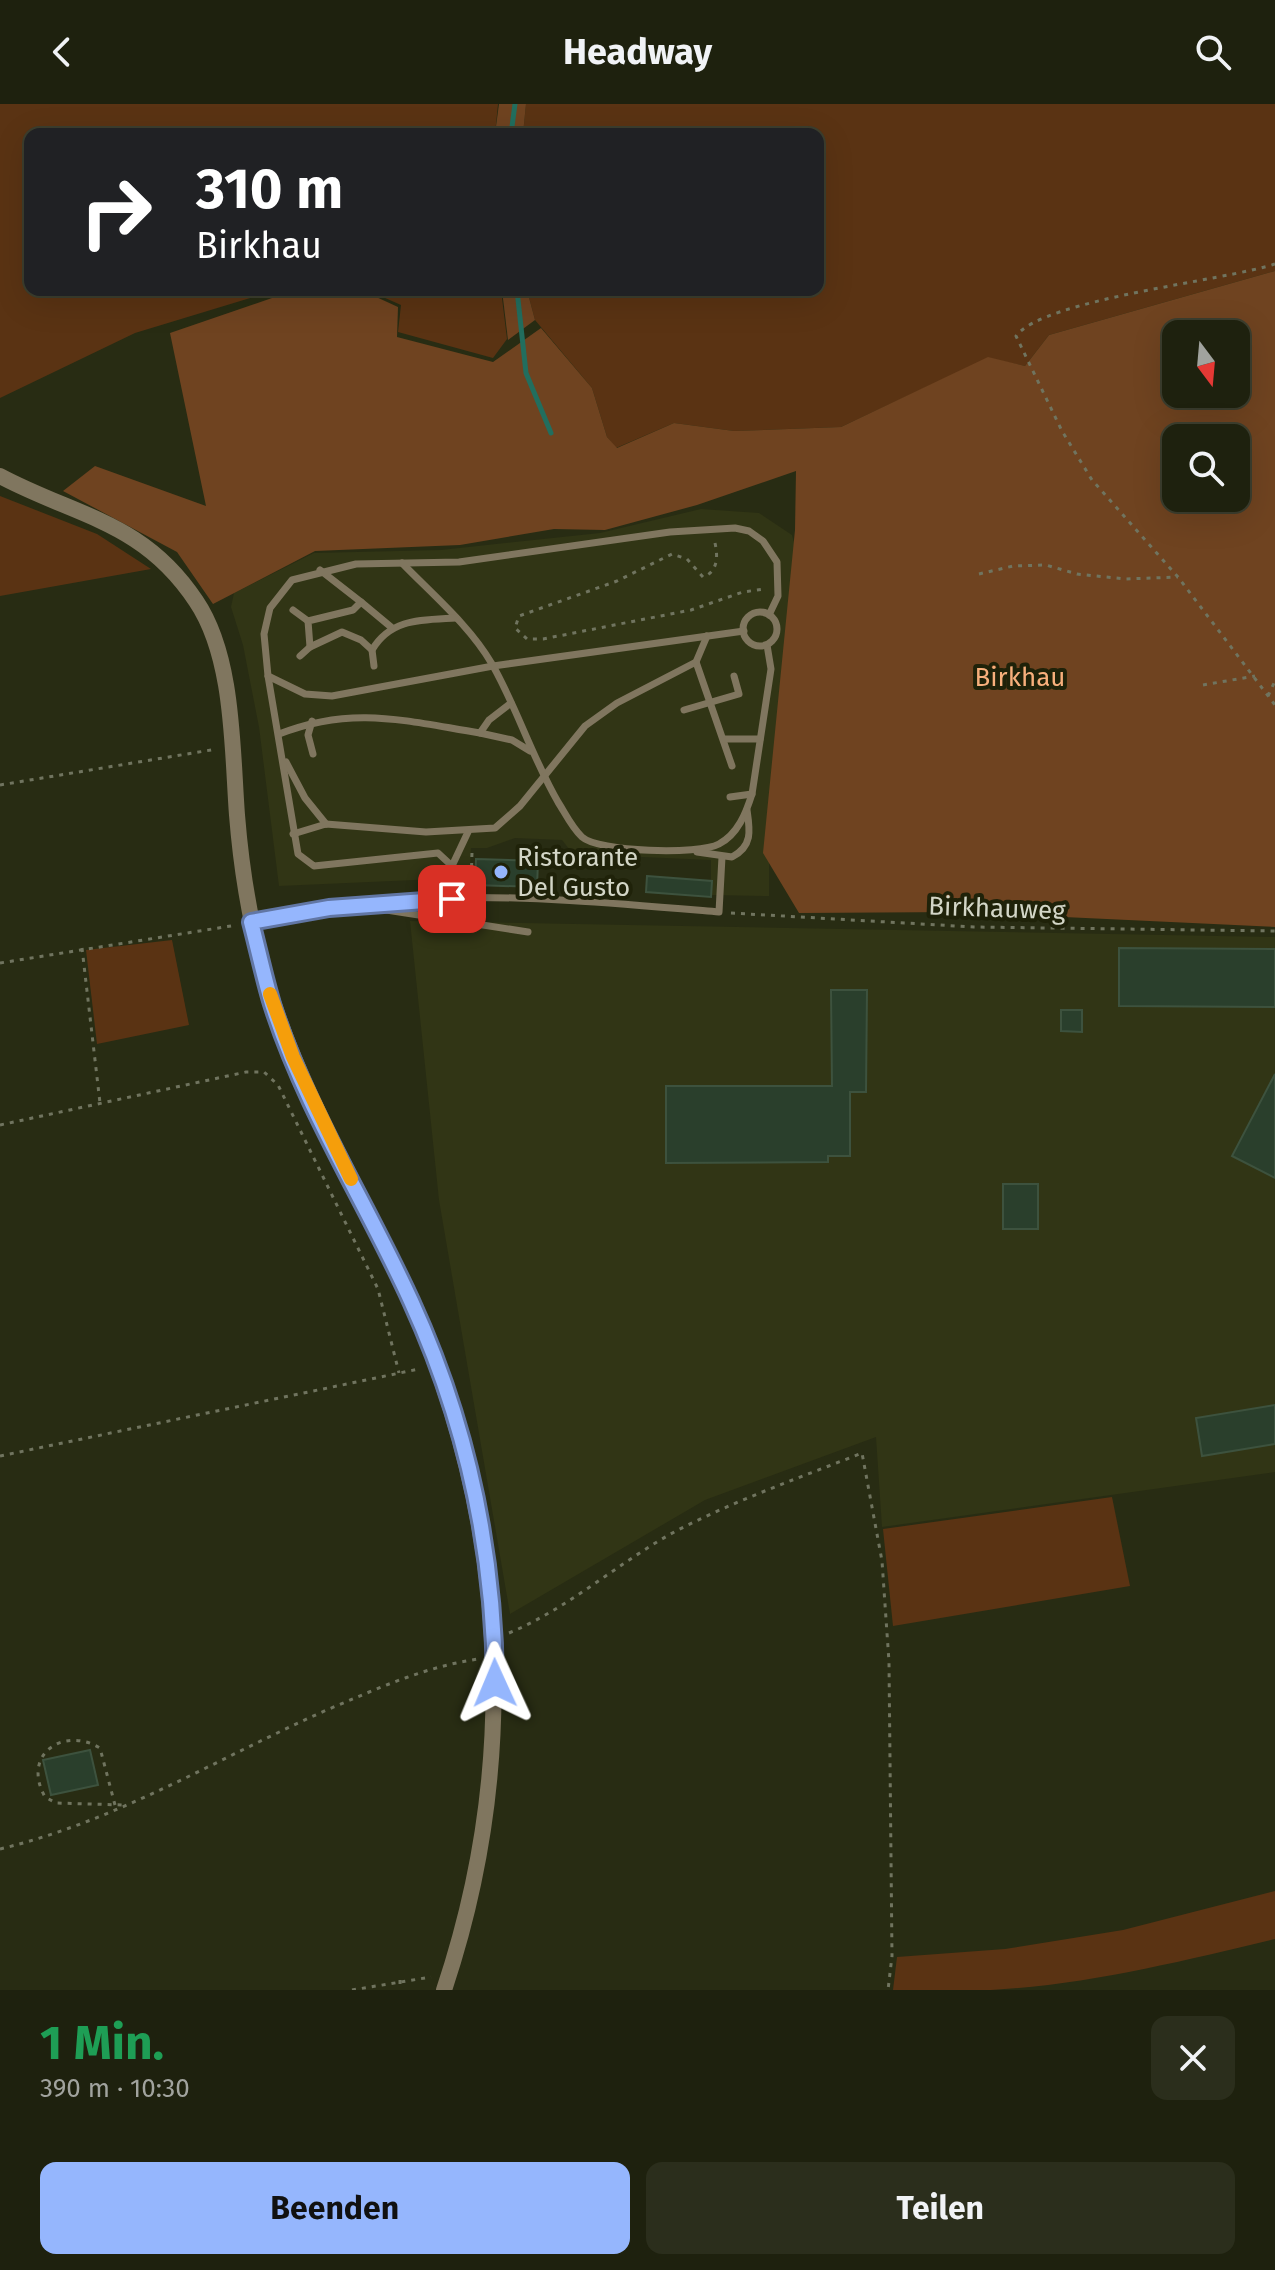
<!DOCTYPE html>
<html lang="de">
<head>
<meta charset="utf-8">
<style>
  :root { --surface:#1e210e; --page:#2b2e1c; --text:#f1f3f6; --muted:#a1a39e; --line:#3c3e2e; --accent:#95b6fd }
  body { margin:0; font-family:"Fira Sans",sans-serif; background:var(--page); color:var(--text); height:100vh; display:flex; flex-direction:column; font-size:30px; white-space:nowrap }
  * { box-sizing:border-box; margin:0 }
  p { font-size:26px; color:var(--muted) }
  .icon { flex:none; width:44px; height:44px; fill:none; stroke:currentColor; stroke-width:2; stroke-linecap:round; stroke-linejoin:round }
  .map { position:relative; height:1886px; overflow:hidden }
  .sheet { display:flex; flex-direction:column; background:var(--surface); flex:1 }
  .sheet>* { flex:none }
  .top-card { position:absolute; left:24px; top:24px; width:800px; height:168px; border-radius:16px; box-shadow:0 8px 32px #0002,0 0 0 2px var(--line); background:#202124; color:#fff; overflow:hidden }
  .needle { width:52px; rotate:164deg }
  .buttons { position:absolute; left:1162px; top:216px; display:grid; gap:16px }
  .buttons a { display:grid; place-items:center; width:88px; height:88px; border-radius:16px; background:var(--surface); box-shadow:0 8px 32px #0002,0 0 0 2px var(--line); font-size:40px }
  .pin { position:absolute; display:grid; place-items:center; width:68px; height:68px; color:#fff; margin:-34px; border-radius:16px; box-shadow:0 4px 12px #0006 }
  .me { position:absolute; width:88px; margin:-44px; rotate:359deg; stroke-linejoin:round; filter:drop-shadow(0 0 6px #0008) }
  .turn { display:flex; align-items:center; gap:28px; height:168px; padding:0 40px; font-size:36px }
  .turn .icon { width:104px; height:104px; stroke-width:2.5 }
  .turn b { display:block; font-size:56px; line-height:68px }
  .round { display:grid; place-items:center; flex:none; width:84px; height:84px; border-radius:16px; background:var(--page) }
  .headline { display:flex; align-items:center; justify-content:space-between; height:136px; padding:0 40px }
  h1 { font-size:48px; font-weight:700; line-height:60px; color:#1e9e55 }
  .action { display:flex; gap:16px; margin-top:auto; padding:16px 40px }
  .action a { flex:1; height:92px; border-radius:16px; background:var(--accent); color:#111; font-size:32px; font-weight:700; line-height:92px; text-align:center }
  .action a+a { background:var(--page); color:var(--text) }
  header { display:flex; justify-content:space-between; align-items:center; height:104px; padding:0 40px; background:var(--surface); font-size:36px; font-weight:700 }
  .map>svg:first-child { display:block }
  .built { fill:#313515 }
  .green { fill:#5a3313 }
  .forest { fill:#6f4320; fill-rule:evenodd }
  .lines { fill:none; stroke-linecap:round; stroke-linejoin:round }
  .stream { stroke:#226e5e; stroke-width:5 }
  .building { fill:#2a3f2c; stroke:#3d523e; stroke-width:2 }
  .path { stroke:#70745f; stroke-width:3; stroke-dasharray:4 6; stroke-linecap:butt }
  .service { stroke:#80765f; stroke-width:7 }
  .tertiary { stroke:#80765f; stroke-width:16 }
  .route-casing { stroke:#6176a4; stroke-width:20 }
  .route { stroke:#95b6fd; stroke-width:14 }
  .slow { stroke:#f59e0b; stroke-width:14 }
  .poi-dot { fill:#95b6fd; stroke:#1f2209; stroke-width:3 }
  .labels { text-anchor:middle; stroke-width:8; stroke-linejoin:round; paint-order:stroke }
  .park-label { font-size:26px; fill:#f8b07c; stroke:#1f2209 }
  .poi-label { font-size:26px; fill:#d3d6c7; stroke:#1f2209; text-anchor:start }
  .street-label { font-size:26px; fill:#d3d6c7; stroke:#1f2209 }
</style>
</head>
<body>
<header><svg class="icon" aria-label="back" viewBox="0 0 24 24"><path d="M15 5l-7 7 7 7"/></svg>Headway<svg class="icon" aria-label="search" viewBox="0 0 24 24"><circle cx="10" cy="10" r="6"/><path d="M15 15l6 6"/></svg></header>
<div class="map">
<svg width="1275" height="1886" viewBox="0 0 1275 1886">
  <rect width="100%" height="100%" fill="#282c13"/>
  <g class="built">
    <path d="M701,405L759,409L792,431L804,477L769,745V792L711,791V756L573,750L562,736L515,734L487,744H471L469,780L437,775L279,782L259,623L243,541L231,503L234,489L314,449L441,446L600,429Z"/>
    <path d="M410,817L1275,833V1368L882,1423L876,1333L705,1396L510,1510L439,1096Z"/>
  </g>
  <g class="green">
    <path d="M0,0H498L495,30H30V186H277L135,229L0,294Z"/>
    <path d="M526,0H1275V167L1049,231L1025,262L988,254L841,323L734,327L674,319L616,344L607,333L592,284L535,216L527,186H818V30H523Z"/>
    <path d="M367,186H501L507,235L493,254L398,228L401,201Z"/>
    <path d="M0,392L97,430L151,465L0,492Z"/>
    <path d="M172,836L189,921L97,940L86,846Z"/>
    <path d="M1112,1393L1130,1482L893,1522L883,1425Z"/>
    <path d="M1275,1787V1835C1183,1857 1086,1881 991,1886C958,1886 925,1886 893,1886L897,1853L1005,1845L1123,1826Z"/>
  </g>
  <g class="forest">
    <path d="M499,0H526L523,30H495Z"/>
    <path d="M1275,167V823L959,808L799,809L763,749L795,426L796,367L697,401L605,426L554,425L460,441L315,447L213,500L177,448L63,387L95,362L206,402L170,229L272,194L282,186H361L398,203L397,233L493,258L541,224L592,284L607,333L617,344L674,319L734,327L841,323L988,253L1025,262L1049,231ZM1236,230V290H1176V230ZM1236,334V394H1176V334Z"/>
    <path d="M502,186H527L535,216L508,236Z"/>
  </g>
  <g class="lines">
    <g class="stream">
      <path d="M511,30L515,0"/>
      <path d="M517,186L526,269L551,329"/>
    </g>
  </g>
  <g class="building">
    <path d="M476,755L538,757L537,783L475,781Z"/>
    <path d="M647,772L712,777L711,793L646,788Z"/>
    <path d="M1119,844L1275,845V903L1119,902Z"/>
    <path d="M831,886H867L866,988H850V1052H828V1058L666,1059V982H832Z"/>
    <path d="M1061,906H1082V928L1061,927Z"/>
    <path d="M1275,970V1074L1232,1052Z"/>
    <rect x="1003" y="1080" width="35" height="45"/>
    <path d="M1275,1301V1340L1202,1352L1196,1314Z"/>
    <path d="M90,1646L98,1681L51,1691L43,1656Z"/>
  </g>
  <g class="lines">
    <g class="path">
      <path d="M1275,160C1223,177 1044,195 1016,232L1062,327L1092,376L1178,473L1275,601"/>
      <path d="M715,439C718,452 718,468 703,473L687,455L672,450L617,477L519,512L515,524L527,535H543L691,506L743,488L764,485"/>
      <path d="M979,470L1013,462L1046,461L1077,470L1126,475L1178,473"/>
      <path d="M1203,581L1255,572"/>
      <path d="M1268,592L1275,577"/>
      <path d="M0,681L217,645"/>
      <path d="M471,783L472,748"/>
      <path d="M731,809L974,823L1275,827"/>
      <path d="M82,844L100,999"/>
      <path d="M0,859L237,821"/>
      <path d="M0,1021L246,968H264L278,981L378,1185L399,1269"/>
      <path d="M0,1352L419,1265"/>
      <path d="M509,1529C569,1504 619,1458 676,1427C736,1396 799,1374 862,1349L882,1457L889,1558L892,1852L888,1886"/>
      <path d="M115,1701L100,1644C64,1622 21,1650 45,1693L56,1699L123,1701"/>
      <path d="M0,1745C117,1717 220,1653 329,1605C379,1584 424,1563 478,1555"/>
      <path d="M400,1876V1886"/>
      <path d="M352,1886L431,1873"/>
    </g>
    <g class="service">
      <path d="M402,459C432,490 470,522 492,560C517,604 532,653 558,698C565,709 572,724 582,733C598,748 699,751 719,740C738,730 746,709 752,690L771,565L767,541"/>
      <path d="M320,466L361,498L353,506L308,517L310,543L342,528L361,536L372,546C391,514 422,516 456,514"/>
      <path d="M361,498L391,523"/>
      <path d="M293,506L308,517"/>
      <circle cx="760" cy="525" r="17"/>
      <path d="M372,546L374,562"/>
      <path d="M300,552L310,543"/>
      <path d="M696,558L732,662"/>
      <path d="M268,572L305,590L332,592L493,562L744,527"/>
      <path d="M684,606L739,590L734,572"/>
      <path d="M312,617L308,631L313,650"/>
      <path d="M480,629L512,636L530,647"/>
      <path d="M279,630C353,601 405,617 480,629L489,616L511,599"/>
      <path d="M724,635H760"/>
      <path d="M286,658L305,694L326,720"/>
      <path d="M730,693L752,690"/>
      <path d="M293,730L326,720L426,728L495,724L520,702L585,622L617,599L696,558L707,532"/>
      <path d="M697,748L732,753C753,742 750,726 747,706"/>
      <path d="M452,762L438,749L314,762L298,750L268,572L264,530L270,504L292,476L356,460L459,458L670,428L735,424L749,427L763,437L777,458L778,492L769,511"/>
      <path d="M452,795V762L468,728"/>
      <path d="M367,803L528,828"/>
      <path d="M254,818C314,807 375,796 436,794C530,791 626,800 719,808L722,753"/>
    </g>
    <path class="tertiary" d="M0,372C77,413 143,417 196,497C234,553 232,645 237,711C241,762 249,812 262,861C294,982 363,1087 412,1201C508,1420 520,1659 444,1886"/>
  </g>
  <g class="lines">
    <g class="route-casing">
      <path id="route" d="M452,795L329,804L251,818C258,845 264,873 272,900C305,1004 366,1098 411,1197C466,1317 494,1447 495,1579"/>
    </g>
    <use href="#route" class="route"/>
    <path class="slow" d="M270,890L293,953L351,1075"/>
  </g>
  <circle class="poi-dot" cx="501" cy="768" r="8"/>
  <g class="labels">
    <g class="park-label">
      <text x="1020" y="582">Birkhau</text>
    </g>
    <g class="poi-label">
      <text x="517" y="762">Ristorante<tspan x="517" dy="30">Del Gusto</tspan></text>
    </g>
    <g class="street-label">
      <text transform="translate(997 804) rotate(2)" y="9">Birkhauweg</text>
    </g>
  </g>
</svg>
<div class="buttons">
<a><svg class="needle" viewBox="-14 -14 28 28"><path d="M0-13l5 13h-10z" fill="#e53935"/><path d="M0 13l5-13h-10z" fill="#a1a39e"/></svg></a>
<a><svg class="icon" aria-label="search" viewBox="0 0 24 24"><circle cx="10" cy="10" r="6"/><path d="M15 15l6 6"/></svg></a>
</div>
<div class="pin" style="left:452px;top:795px;background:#d93025"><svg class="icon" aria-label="arrive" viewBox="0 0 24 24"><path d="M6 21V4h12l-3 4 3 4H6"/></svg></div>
<svg class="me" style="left:495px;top:1579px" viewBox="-20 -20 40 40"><path d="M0-17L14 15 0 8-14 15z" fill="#95b6fd" stroke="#fff" stroke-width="4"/></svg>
<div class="top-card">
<div class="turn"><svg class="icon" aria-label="right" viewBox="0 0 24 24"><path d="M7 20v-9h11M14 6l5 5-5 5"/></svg><div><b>310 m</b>Birkhau</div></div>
</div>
</div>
<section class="sheet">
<div class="headline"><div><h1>1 Min.</h1><p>390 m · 10:30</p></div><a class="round"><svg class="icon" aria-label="close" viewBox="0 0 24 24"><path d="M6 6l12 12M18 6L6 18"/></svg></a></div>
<div class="action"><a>Beenden</a><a>Teilen</a></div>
</section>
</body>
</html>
